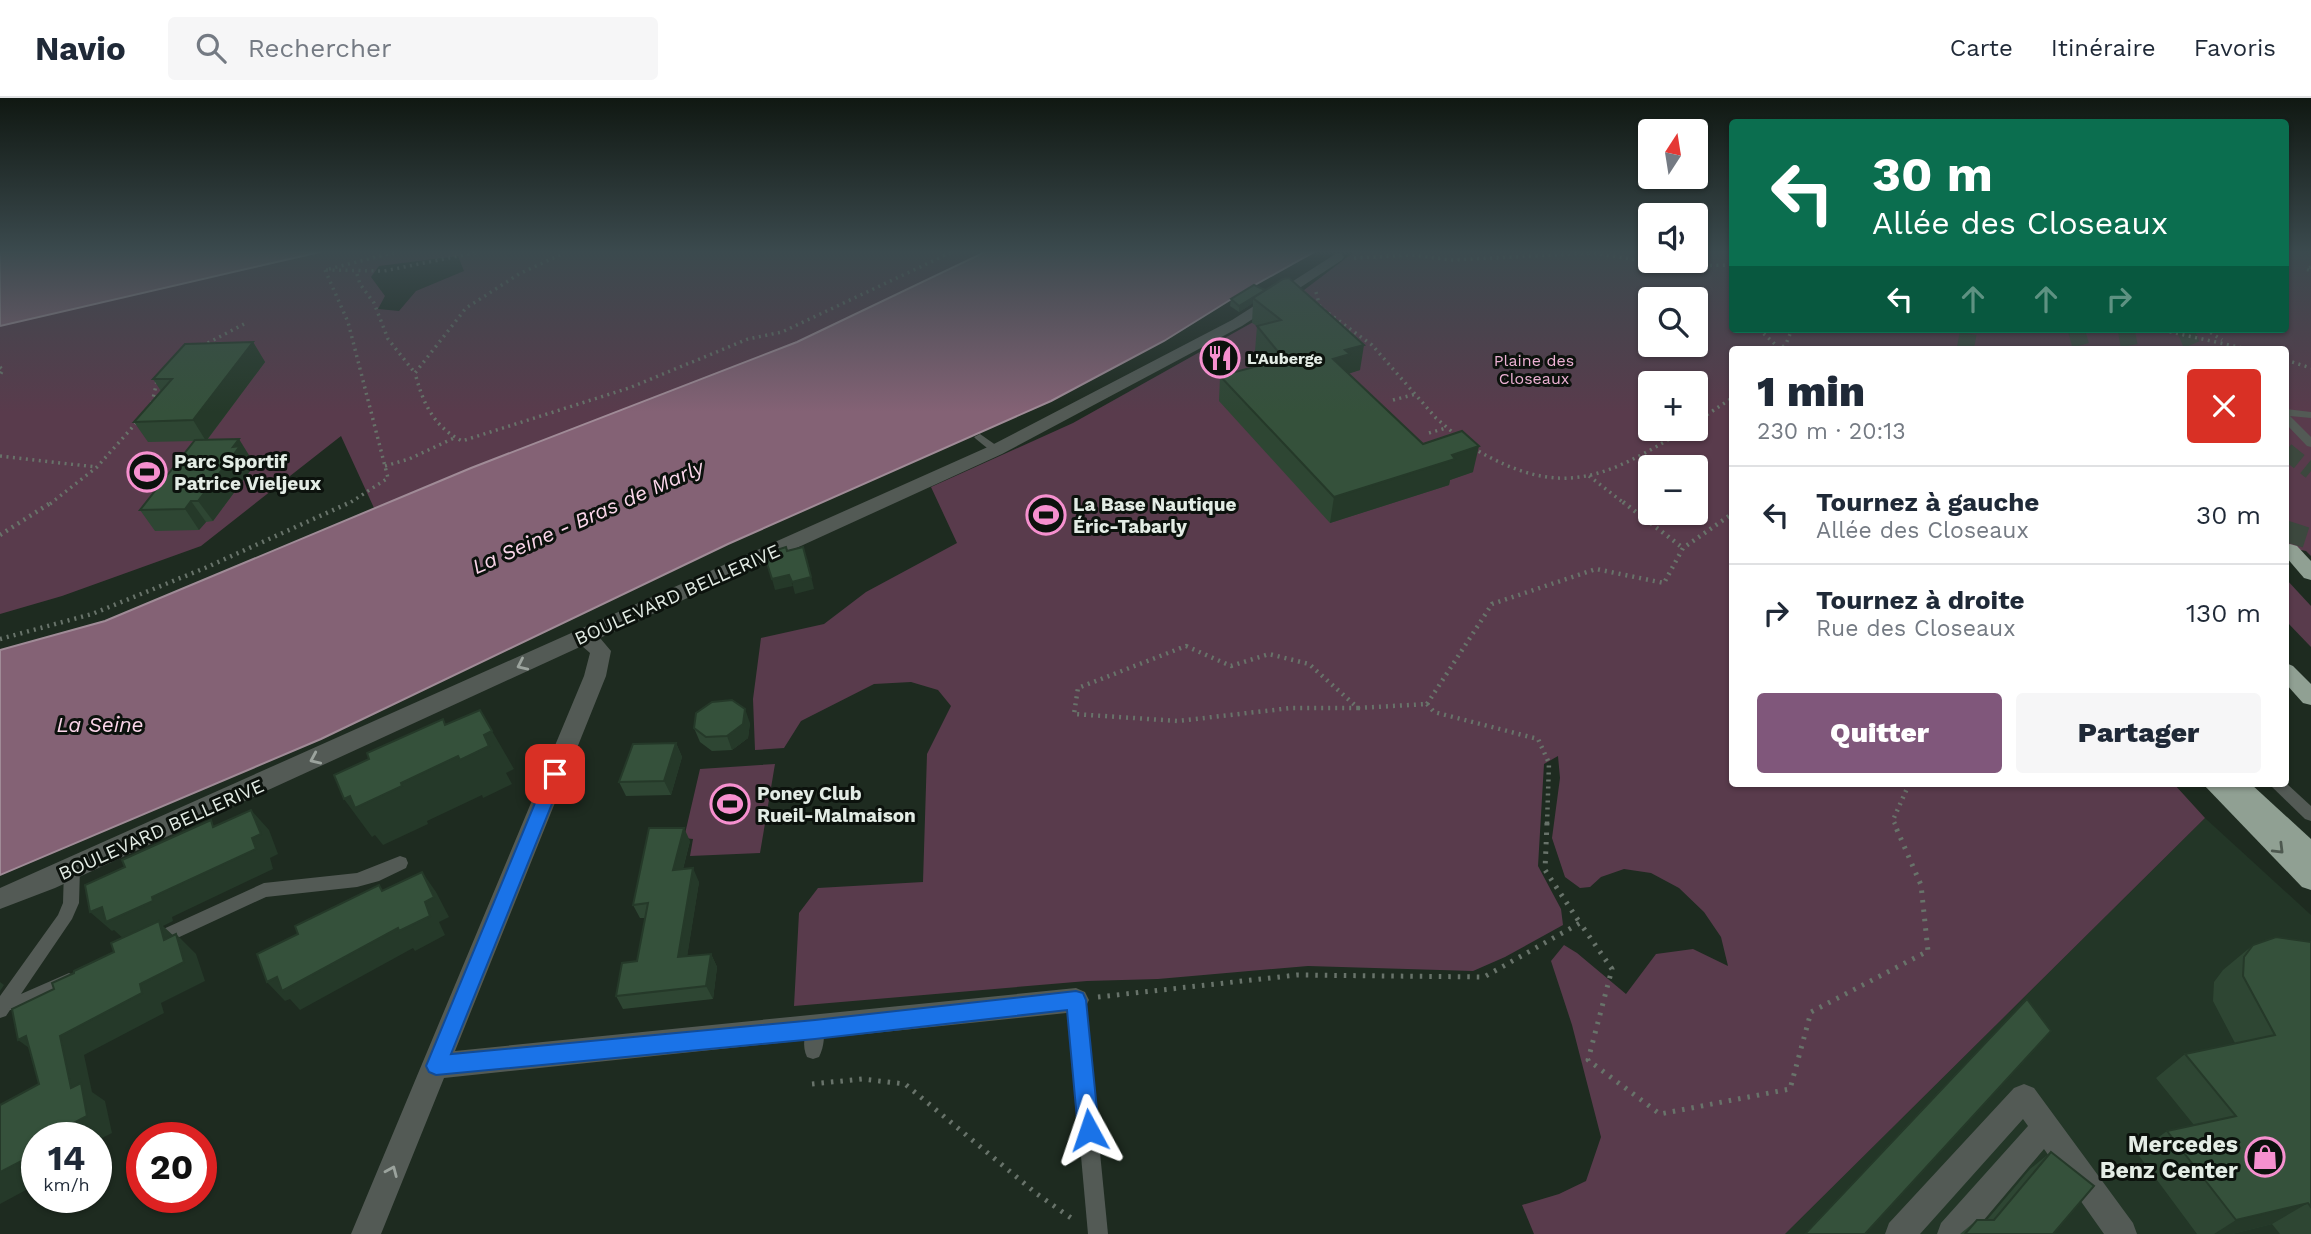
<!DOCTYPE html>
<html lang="fr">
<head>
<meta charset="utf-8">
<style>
  :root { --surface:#fff; --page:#f6f6f7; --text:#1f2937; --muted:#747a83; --line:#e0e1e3; --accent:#80577b }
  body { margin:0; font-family:"Work Sans",sans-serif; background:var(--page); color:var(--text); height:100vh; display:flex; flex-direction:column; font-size:26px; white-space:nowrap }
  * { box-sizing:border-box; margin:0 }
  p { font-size:23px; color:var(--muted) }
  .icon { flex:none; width:38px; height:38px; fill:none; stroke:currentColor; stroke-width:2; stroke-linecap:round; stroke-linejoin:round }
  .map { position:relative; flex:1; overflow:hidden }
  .side { position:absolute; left:1729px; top:248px; width:560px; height:441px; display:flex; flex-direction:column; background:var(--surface); border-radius:7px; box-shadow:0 2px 5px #0004 }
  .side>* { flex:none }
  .banner { position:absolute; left:1729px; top:21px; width:560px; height:214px; border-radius:7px; box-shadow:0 2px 5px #0004; background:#0b6e4f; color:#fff; overflow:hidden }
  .needle { width:46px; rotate:12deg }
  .fabs { position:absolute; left:1638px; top:21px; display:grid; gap:14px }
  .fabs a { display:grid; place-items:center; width:70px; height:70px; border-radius:7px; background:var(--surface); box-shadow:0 2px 5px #0004; font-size:35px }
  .speed { position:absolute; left:21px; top:1024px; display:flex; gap:14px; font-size:35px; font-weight:700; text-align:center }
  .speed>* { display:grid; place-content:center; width:91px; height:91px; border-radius:50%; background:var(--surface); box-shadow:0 2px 5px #0004; line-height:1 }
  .speed small { font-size:18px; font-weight:400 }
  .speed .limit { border:10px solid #d22; background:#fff; color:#111 }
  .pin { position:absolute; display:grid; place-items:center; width:60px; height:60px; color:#fff; margin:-30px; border-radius:14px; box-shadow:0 4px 10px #0006 }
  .me { position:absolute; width:77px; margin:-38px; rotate:355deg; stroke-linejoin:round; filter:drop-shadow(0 0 5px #0008) }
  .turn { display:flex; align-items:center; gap:24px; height:147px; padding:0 28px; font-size:32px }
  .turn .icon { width:91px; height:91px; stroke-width:2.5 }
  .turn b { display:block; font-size:49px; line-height:60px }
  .lanes { display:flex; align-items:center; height:66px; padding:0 28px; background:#0003; justify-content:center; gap:35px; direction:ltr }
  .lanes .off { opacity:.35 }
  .round { display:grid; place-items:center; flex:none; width:74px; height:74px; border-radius:7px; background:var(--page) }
  .overview { display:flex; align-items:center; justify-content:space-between; height:119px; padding:0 28px }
  h1 { font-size:42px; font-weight:800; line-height:52px }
  .primary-button { display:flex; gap:14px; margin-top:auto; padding:14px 28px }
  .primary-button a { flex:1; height:80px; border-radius:7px; background:var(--accent); color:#fff; font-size:28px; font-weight:800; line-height:80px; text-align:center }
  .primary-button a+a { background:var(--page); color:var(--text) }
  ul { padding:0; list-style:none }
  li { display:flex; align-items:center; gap:21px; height:98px; padding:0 28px; border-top:2px solid var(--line) }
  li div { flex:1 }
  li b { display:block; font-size:26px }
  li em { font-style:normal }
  header { display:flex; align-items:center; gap:42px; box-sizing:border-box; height:98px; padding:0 35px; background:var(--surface); border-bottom:2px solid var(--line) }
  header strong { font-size:33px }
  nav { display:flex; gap:38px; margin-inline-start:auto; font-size:24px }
  .search { width:490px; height:63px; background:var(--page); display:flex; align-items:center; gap:18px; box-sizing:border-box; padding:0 24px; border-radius:7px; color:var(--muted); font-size:26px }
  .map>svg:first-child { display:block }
  .built { fill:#233627 }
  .green { fill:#593b4c; fill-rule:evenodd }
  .water { fill:#846275; stroke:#a08b97; stroke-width:2 }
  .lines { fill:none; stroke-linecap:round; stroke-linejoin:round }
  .motorway-tunnel-far1 { stroke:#3c483e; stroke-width:17; stroke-dasharray:17 8; stroke-linecap:butt }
  .motorway-tunnel { stroke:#3c483e; stroke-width:21; stroke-dasharray:21 10; stroke-linecap:butt }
  .path-far2 { stroke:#68736a; stroke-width:3.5; stroke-dasharray:2 4.5; stroke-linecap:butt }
  .path-far1 { stroke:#68736a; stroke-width:4.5; stroke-dasharray:2 5; stroke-linecap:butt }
  .path { stroke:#68736a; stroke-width:5; stroke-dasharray:2.5 7; stroke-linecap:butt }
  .service { fill:#535a55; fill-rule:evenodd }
  .minor { fill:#535a55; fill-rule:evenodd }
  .motorway { fill:#90a093; fill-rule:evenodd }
  .wall { fill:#2e4633 }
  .shaded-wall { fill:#253929 }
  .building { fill:#35513b; stroke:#253929; stroke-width:2 }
  .oneway { stroke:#9ba39d }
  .oneway2 { stroke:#4e5950 }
  .route { fill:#1a73e8; stroke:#114b97; stroke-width:2 }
  .labels { text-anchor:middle; stroke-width:6; stroke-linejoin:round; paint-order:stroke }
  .far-poi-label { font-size:16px; font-weight:bold; fill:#e3ece5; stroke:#0c120d; text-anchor:start }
  .far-park-label { font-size:16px; fill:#ecb1d3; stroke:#0c120d }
  .poi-label { font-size:19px; font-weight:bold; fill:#e3ece5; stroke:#0c120d; text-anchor:start }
  .street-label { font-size:19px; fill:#e3ece5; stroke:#0c120d }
  .water-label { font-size:21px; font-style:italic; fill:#fbd6ea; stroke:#0c120d }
  .near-poi-label { font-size:23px; font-weight:bold; fill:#e3ece5; stroke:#0c120d; text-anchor:end }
</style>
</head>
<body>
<header>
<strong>Navio</strong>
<div class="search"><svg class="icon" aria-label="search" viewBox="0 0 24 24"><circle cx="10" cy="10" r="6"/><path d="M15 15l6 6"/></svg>Rechercher</div>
<nav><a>Carte</a><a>Itinéraire</a><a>Favoris</a></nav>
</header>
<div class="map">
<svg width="2311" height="1136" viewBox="0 0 2311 1136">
  <rect width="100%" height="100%" fill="#1e2b20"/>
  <path class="built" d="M2205,720L2311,817V1136H1785Z"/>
  <g class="green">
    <path d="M320,154H985L797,244L374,410L341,338L201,448L62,498L0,516V228ZM458,158L464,173L416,193L399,213L378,211L385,198L371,179L379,168Z"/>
    <path d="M1354,154H1650V163H1696V154H1732V231H2286V154H2311V458L2306,453L2286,449V252H1732V686H2174L2205,720L1785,1136H1534L1522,1107L1559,1096L1586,1083L1601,1039L1572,927L1551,863L1564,847L1577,855L1626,896L1656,856L1693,851L1728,868L1721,839L1704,814L1679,790L1651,775L1624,771L1601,779L1590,789L1580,790L1565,779L1552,740L1560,680L1558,658L1544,666L1538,768L1561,811L1563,827L1505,859L1473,873L1308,868L1158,881L1087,883L794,908L799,815L818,790L923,784L927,656L951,608L938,592L911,584L874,586L801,623L784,650L755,652L753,601L761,540L824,526L866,494L957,445L931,389L1073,325L1287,205ZM1650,201H1696V247H1650ZM1650,285H1696V331H1650ZM1650,369H1696V415H1650Z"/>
    <path d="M2286,481L2311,508V549L2286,523Z"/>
    <path d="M775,666L760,755L690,758L693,741L684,740L700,671Z"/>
  </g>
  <g class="water">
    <path d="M0,154H320L0,228Z"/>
    <path d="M985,154H1314L1246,192L1164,243L1051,303L728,446L321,641L0,777V552L105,523L471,370L797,244Z"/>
  </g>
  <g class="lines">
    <g class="motorway-tunnel-far1">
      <path d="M2076,231L2082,252"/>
      <path d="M2126,231L2130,252"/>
      <path d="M2185,231L2194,252"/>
      <path d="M1965,252L1969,231"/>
      <path d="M2286,353L2311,373"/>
    </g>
    <path class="motorway-tunnel" d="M2286,433L2311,441"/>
    <g class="path-far2">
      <path d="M566,154L519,176L466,210L415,275C423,305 433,328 462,343L629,290L748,241L782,234L952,154"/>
      <path d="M1354,160L1413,157L1451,162L1592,155L1676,168L1732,167"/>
      <path d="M2311,169L2306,171L2311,173"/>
      <path d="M329,171L396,154"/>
      <path d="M325,172L348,224L388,380L348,406"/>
      <path d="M326,172L384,173L479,154"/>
      <path d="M357,176L360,186L374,205L388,241L415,275"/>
      <path d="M1316,194L1320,209L1372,247L1436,320L1457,338"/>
      <path d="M1759,231L1780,251L1786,246L1792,231"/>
      <path d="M2157,231L2252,252"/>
      <path d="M2205,231L2222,242"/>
      <path d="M202,248L244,226"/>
      <path d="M2286,262L2311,270"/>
      <path d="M0,269L3,272L0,277"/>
      <path d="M1393,302L1416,296"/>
      <path d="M152,305L157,283"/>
      <path d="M1696,324L1732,300"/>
      <path d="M1429,335L1446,330"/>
      <path d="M1473,350C1561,402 1604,381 1686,331"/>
      <path d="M0,358L96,369"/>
      <path d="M385,368L409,361L454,340"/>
      <path d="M1589,378L1625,406"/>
      <path d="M50,406L97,369L138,323"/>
    </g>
    <g class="path-far1">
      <path d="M1623,404L1683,450"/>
      <path d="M0,437L52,404"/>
      <path d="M0,541L92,516L205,470L351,404"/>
      <path d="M1186,548L1231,568L1269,556L1309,566L1358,610H1291L1178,623L1074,616L1078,590Z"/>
      <path d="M1427,606L1492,506L1596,471L1664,485L1683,450L1732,416"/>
      <path d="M1427,606L1434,614L1538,641L1549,665L1547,726"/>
      <path d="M1358,610L1427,606"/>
      <path d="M1895,726L1893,722L1909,686"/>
    </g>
    <g class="path">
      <path d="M1547,725L1545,772L1580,825"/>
      <path d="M1098,899L1297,877L1484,879L1580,825L1612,871L1588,962L1660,1016L1790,991L1811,914L1928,853L1921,787L1894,725"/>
      <path d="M812,986L862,981L905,986L1037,1096L1074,1122"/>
    </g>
    <g class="service">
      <path d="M2286,311L2311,314V320L2290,318L2311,339V349L2307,348L2286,326Z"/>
      <path d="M980,336L1000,350V354H992L976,341L974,339Z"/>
      <path d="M2286,685L2311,708V723L2305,721L2269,686Z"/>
      <path d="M400,758L406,760L408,765L406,770L379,783L357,789L266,799L160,848L154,850L148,848L146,843L148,838L264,785L357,775Z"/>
      <path d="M72,764L78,766L80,771L79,805L72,821L21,896L69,875L75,878L78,883L75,888L25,912H10L6,918L0,920V898L58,817L63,805L64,771L66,766Z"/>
      <path d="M1076,894L1082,896L1085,902L1108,1136H1088L1067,902L1070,896Z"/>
      <path d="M815,923L821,925C826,935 824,949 819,959L813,961L807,959C802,949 804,935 809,925Z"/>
    </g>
    <g class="minor">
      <path d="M1337,155L1342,156L1344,159L1342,162L1242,228L1002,356L600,540L611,553L606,578L455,953L1076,890L1085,894L1089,902L1085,910L1076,914L444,980L381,1136H351L584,578L590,555L582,548L55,790L0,811V790L990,348L1232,222Z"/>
      <path d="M2024,986L2034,990L2133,1125L2137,1136H2104L2044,1051L1972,1136H1937L1941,1125L2028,1028L2023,1021L1920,1136H1885L1889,1125L2014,990Z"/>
    </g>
    <g class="motorway">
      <path d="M2290,446L2297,448L2311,463V482L2304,480L2286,459V447Z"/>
      <path d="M2286,565L2293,568L2311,586V607L2303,605L2286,586Z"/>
      <path d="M2203,686H2251L2311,741V792L2302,789Z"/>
    </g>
  </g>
  <g class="wall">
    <path d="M1254,187L1360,272L1348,275L1423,346L1473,374L1450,382L1449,387L1330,425L1219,303L1220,278L1265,266L1255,253L1257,228L1252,225L1253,205L1239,214L1230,208L1231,201Z"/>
    <path d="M253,244L265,264L207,342L252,362L250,365L253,369L213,423L206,424L199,432L155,433L140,412L194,343L148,344L134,324L161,293L153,281Z"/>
    <path d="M750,625L748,640L732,652L712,653L700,644L694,630Z"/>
    <path d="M676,645L682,659L671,697L626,698L619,684Z"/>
    <path d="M690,743L683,771L699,784L687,858L711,856L717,869L713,901L623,911L616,898L637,863L645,820H640L633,807Z"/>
    <path d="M2311,844V1136H2280L2272,1126L2232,1136H2197L2137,1055L2167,1033L2194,1027L2156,980L2185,956L2235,945L2213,903L2214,884L2223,872L2253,847Z"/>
    <path d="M2051,1054L2053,1136H1960L1977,1122H1987L2030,1071Z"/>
  </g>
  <g class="shaded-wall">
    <path d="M1265,192L1253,200V205L1239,214V208Z"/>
    <path d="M253,244L265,264L206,343L193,322Z"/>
    <path d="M1364,247L1360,272L1348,276L1333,261L1345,252Z"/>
    <path d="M239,341L252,362L250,365L253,369L213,423L198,403Z"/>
    <path d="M1479,348L1473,374L1450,382L1449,387L1330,425L1334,399Z"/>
    <path d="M191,403L206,424L199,432L185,411Z"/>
    <path d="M807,460L814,491L795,496L792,484Z"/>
    <path d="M789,477L793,488L775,492L772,481Z"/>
    <path d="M745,611L750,625L748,640L732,652L727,638Z"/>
    <path d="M443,621L466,659L484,637L492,633L514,671L506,675L512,686L483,700L482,697L427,723L428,726L383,747L375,737L372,739L344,701L350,698L401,685L445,627Z"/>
    <path d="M676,645L682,659L671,697L664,683Z"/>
    <path d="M251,712L269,732L278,756L270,760L273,771L172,819L173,823L163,828L177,841L176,836L196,856L205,883L161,905L164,915L84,957L92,994L105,1003L112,1035L96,1043V1040H45L71,990L60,938L127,844L114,832L112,833L90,814L102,809L152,799L252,740Z"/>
    <path d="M684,730L690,743L679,786L673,772Z"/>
    <path d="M693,770L699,784L685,872L678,859Z"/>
    <path d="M422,774L436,794L449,819L439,824L445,837L415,853L413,850L300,912L290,901L285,903L267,884L277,879L398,830L425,804Z"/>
    <path d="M711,856L717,869L713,901L706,888Z"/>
    <path d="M0,884L4,887L0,893Z"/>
    <path d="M26,938L43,960L18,942Z"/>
    <path d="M37,1055V1086L0,1106V1074Z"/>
    <path d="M2308,1105L2272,1126L2232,1136H2214L2236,1122Z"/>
  </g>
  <g class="building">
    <path d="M1289,180L1364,247L1345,252L1350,256L1333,261L1423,346L1462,333L1479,348L1452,357L1455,361L1334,399L1220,278L1284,261L1257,228L1281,222L1253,200L1283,181Z"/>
    <path d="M1254,187L1265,192L1239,208L1231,201Z"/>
    <path d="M253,244L193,322L134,324L172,281H153L185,246Z"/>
    <path d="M239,341L233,349L240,348L198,403H191L185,411L140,412L195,342Z"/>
    <path d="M786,449L787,453L803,449L811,479L792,484L789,477L772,481L764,456Z"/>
    <path d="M732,602L745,611L743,626L727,638L706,639L694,630L696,615L712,604Z"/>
    <path d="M480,612L492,633L484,637L489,648L460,662L458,658L401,685L402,688L355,710L350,698L344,701L334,677L369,661L367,655L443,621L445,627Z"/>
    <path d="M676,645L664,683L619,684L633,646Z"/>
    <path d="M251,712L261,736L252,740L256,751L152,799L153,803L106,824L102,809L90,814L85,787L125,769L122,762L211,722L213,729Z"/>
    <path d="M649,730H684L673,772L693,770L678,859L711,856L706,888L616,898L622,865L637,863L648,805L633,807Z"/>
    <path d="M422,774L434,799L425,804L430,818L399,833L398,830L282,893L277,879L267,884L257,856L298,836L295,828L379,787L382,793Z"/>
    <path d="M159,823L164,842L176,836L184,864L140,886L142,895L60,938L71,990L81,985L87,1018L45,1040H37V1055L0,1074V1007L39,986L26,938L18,942L12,911L54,891L52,885L74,875V873L114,854L111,845Z"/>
    <path d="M2276,839L2311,844V1109L2308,1105L2236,1122L2167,1033L2236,1018L2185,956L2275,937L2243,878L2244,859L2253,847Z"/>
    <path d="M2027,901L2051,933L1865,1136H1805Z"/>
    <path d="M2051,1054L2094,1088L2053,1136H1965L1977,1122H1994Z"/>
  </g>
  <defs><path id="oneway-chevron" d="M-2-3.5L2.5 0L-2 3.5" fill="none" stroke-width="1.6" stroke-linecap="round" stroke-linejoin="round" transform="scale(1.75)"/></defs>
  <g class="oneway">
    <use href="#oneway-chevron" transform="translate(522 567) rotate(155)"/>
    <use href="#oneway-chevron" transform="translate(315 661) rotate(156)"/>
    <use href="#oneway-chevron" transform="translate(392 1073) rotate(-67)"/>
  </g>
  <use class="oneway2" href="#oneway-chevron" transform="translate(2279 751) rotate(45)"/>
  <linearGradient id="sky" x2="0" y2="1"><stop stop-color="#101812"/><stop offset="0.49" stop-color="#3b4a4e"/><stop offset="1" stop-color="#3b4a4e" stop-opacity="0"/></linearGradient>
  <rect width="2311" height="314" fill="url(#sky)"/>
  <path class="route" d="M555,669L562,671L564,676L451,956L815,922L1076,893L1083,895L1086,902L1099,1032L1096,1039L1089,1042L1081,1039L1078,1032L1067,912L815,941L436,977L429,974L426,968L547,676L549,671Z"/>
  <defs>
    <g id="restaurant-ring" transform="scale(2.0125)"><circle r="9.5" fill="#0c120d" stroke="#f690cf" stroke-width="1.5"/><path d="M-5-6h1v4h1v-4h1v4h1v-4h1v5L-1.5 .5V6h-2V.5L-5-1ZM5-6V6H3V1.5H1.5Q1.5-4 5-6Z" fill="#f690cf"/></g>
    <g id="stadium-ring" transform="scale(2.0125)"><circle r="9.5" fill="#0c120d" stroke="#f690cf" stroke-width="1.5"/><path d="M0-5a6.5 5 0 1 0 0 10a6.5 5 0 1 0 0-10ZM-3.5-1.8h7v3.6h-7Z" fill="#f690cf"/></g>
    <g id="shop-ring" transform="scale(2.0125)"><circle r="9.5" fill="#0c120d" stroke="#f690cf" stroke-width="1.5"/><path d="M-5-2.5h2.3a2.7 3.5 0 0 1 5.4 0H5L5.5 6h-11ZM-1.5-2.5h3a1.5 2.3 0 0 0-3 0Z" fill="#f690cf"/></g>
  </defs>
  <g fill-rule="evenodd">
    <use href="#restaurant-ring" x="1220" y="260"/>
    <use href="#stadium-ring" x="147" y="374"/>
    <use href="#stadium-ring" x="1046" y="417"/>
    <use href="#stadium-ring" x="730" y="706"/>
    <use href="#shop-ring" x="2265" y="1059"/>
  </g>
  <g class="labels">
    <g class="far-poi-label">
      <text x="1247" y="266">L'Auberge</text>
    </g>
    <g class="far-park-label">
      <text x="1534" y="268">Plaine des<tspan x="1534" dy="18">Closeaux</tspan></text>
    </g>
    <g class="poi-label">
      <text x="174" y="370">Parc Sportif<tspan x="174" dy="22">Patrice Vieljeux</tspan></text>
      <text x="1073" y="413">La Base Nautique<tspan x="1073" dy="22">Éric-Tabarly</tspan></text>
      <text x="757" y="702">Poney Club<tspan x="757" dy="22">Rueil-Malmaison</tspan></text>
    </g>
    <g class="street-label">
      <text transform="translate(677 496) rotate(-24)" y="7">BOULEVARD BELLERIVE</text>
      <text transform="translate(161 731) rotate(-24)" y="7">BOULEVARD BELLERIVE</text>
    </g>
    <g class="water-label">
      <text transform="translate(588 419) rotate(-24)" y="7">La Seine - Bras de Marly</text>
      <text x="100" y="634">La Seine</text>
    </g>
    <g class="near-poi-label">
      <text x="2238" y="1054">Mercedes<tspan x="2238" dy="26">Benz Center</tspan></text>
    </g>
  </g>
</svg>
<div class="fabs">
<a><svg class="needle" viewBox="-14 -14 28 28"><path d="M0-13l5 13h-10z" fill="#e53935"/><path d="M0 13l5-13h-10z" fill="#747a83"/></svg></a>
<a><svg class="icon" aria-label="sound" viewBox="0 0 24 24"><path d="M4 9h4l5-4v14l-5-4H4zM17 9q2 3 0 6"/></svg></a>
<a><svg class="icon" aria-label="search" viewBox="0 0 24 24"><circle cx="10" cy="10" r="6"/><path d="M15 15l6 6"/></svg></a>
<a>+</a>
<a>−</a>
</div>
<div class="speed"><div>14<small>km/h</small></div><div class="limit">20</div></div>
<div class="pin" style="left:555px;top:676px;background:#d93025"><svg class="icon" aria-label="arrive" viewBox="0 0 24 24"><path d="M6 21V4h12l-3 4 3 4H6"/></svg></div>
<svg class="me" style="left:1089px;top:1032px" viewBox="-20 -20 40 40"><path d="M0-17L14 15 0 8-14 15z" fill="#1a73e8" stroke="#fff" stroke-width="4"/></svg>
<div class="banner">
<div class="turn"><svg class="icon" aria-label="left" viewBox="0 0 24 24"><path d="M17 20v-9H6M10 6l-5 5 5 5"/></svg><div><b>30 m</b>Allée des Closeaux</div></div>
<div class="lanes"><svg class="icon" aria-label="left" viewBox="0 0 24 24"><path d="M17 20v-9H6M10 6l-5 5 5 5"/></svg><svg class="icon off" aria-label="ahead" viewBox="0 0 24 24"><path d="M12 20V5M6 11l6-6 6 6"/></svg><svg class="icon off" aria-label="ahead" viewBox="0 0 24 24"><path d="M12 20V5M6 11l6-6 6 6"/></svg><svg class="icon off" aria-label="right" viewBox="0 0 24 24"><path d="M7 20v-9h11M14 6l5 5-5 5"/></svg></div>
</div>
<section class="side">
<div class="overview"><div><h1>1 min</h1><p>230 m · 20:13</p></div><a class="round" style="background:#d93025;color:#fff"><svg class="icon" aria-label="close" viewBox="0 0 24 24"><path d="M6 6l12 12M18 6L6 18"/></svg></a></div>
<ul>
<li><svg class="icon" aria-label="left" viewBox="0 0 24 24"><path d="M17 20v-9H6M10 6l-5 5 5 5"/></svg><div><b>Tournez à gauche</b><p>Allée des Closeaux</p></div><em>30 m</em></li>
<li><svg class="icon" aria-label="right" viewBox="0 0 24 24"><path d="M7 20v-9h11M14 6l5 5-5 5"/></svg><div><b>Tournez à droite</b><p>Rue des Closeaux</p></div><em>130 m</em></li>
</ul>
<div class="primary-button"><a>Quitter</a><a>Partager</a></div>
</section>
</div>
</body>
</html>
